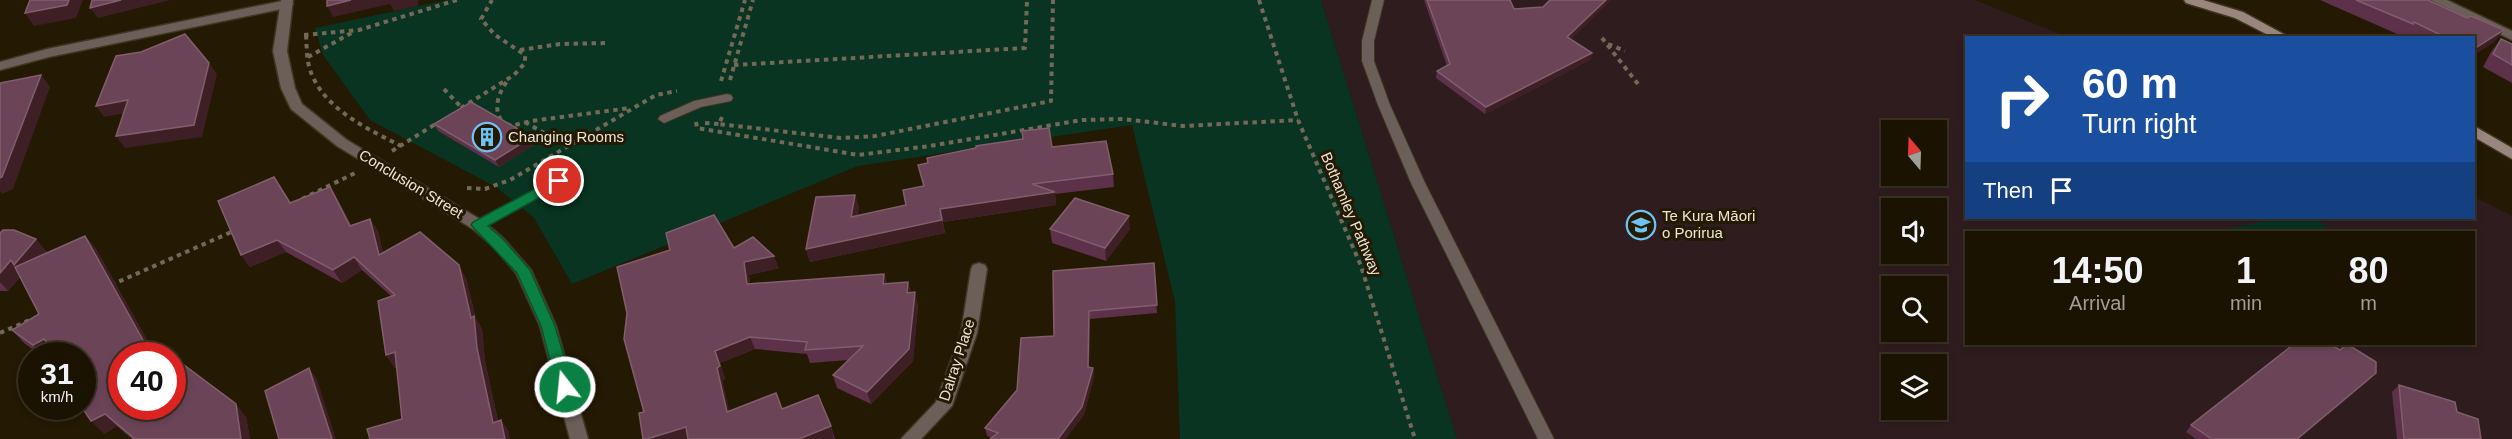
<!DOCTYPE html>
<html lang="en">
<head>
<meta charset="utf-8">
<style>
  :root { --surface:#1b1302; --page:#241c0c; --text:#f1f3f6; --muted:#a09e99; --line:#393224 }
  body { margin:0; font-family:Arial,sans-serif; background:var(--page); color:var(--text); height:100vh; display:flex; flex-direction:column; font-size:22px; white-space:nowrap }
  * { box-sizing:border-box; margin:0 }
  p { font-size:20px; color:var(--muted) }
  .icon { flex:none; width:33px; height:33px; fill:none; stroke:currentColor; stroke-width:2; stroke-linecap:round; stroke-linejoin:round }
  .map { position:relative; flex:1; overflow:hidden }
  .panel { position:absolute; left:1965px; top:231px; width:510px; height:114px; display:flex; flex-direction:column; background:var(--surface); border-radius:0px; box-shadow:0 3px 9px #0003,0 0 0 2px var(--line) }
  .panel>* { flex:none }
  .hud { position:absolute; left:1965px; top:36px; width:510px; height:183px; border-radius:0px; box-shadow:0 3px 9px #0003,0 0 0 2px var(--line); background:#1a4fa0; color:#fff; overflow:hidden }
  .needle { width:39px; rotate:341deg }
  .buttons { position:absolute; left:1881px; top:120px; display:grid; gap:12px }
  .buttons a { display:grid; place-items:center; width:66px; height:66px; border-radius:0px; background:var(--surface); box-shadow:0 3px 9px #0003,0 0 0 2px var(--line); font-size:30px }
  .speed { position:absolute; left:18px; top:342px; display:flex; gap:12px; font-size:30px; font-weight:700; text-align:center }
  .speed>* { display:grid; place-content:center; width:78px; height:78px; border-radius:50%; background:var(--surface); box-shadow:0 3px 9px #0003,0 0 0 2px var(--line); line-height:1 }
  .speed small { font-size:15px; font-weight:400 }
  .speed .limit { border:9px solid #d22; background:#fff; color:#111 }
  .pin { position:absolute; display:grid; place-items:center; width:51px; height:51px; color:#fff; margin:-26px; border:3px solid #fff; border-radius:50%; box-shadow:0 2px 6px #0007 }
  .me { position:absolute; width:66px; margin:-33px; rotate:344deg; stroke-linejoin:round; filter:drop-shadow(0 0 4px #0008) }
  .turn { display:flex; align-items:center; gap:21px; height:126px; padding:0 18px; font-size:27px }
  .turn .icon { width:78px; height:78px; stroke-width:2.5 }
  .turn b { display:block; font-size:42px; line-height:51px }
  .then { display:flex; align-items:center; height:57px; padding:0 18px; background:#0003; gap:12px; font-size:22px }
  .eta { display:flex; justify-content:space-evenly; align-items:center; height:102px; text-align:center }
  .eta b { font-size:36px; font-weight:600; line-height:42px }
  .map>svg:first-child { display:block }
  .education { fill:#2f1c1f; fill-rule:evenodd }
  .green { fill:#083421 }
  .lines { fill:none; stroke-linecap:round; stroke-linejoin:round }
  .service-casing { stroke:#403620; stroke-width:2 }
  .minor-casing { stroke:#403620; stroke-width:3 }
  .tertiary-casing { stroke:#403620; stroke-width:3 }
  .secondary-casing { stroke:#403620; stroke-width:3 }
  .path { stroke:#736956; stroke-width:4; stroke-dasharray:4.5 4.5; stroke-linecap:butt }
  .service { fill:#6c5f59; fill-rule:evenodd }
  .minor { fill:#6c5f59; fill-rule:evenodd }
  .tertiary { fill:#6c5f59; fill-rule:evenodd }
  .secondary { fill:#9a867c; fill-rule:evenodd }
  .wall { fill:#5c3149 }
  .shaded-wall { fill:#3f1f26 }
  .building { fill:#6c4458; stroke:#805e6c; stroke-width:1.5 }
  .route { fill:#0b8043; stroke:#07532c; stroke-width:1.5 }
  .labels { text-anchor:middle; stroke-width:6; stroke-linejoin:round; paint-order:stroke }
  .poi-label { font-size:15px; fill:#ede6d8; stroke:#241902; text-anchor:start }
  .street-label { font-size:15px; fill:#ede6d8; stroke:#241902 }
</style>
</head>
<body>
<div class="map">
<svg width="2512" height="439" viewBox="0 0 2512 439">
  <rect width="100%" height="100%" fill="#241902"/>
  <path class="education" d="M1321,0H1975L2068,37L1966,38V218H2474V197L2512,216V439H1457ZM1892,130H1936V176H1892ZM1892,208H1936V254H1892ZM1966,232H2474V344H1966ZM1892,286H1936V332H1892ZM1892,364H1936V410H1892Z"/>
  <g class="green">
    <path d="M447,0H1321L1457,439H1180L1175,302L1132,125L858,166L572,284L534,218L496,187L370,120L323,55L315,28Z"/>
    <path d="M2281,218H2315L2333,232H2211Z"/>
  </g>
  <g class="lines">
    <g class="service-casing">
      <g id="service">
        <path d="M1372,0H1384L1374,41V61L1390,105L1425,183L1554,439H1538L1411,183L1378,105L1362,61V41Z"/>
        <path d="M727,94L731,95L733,98L731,101L701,107L664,123L658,119L660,116L694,101Z"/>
        <path d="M559,177L564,178L566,181L564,184L483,228L478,230L471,225L473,222Z"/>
      </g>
    </g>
    <g class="minor-casing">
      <g id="minor">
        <path d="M287,0L293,4L291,7L49,57L0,70V62L47,49Z"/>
        <path d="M2431,0H2447L2512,31V40Z"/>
        <path d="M979,263L985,265L987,269L977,333L952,406L921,439H901L936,402L961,333L971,269L973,265Z"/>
      </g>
    </g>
    <g class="tertiary-casing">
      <path id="tertiary" d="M281,0H293L287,51L295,88L302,104L347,140L483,221L503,238L531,270L556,326L588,439H570L540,326L516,273L493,246L473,229L337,146L291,109L281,88L273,51Z"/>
    </g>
    <g class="secondary-casing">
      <g id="secondary">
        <path d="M2184,0H2203L2243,12L2291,38H2274L2235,18L2186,3Z"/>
        <path d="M2474,126L2512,148V159L2474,137Z"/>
      </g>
    </g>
    <g class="path">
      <path d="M1259,0L1298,120L1361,266L1415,439"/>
      <path d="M304,35L359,30L457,0"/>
      <path d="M306,35C307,49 306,63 313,77C328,111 370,130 401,146"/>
      <path d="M1602,38L1638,84"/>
      <path d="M1608,44L1625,51"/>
      <path d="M520,50L560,44L607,43"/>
      <path d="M308,57L353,32"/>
      <path d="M734,65L1025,48L1027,0"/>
      <path d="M730,80L753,0"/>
      <path d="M721,81L745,0"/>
      <path d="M444,89L462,108"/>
      <path d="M461,108L514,75L525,63V55L495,35L481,19L492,0"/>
      <path d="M722,117L719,124L840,138L875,136L1051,101L1053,0"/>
      <path d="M501,120C493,107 499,93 507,81"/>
      <path d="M525,122L567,146"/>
      <path d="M696,122L697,128L858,155L930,146L1082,120L1123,119L1183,126L1298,120"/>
      <path d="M705,123L719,124"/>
      <path d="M507,124L511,126L531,121L630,108"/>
      <path d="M392,151L437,123"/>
      <path d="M467,188L485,189L510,180L656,95L677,91"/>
      <path d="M302,199L355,173"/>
      <path d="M111,285L236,230"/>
      <path d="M0,333L32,319"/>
    </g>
    <use href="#service" class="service"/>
    <use href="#minor" class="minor"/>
    <use href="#tertiary" class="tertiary"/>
    <use href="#secondary" class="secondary"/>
  </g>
  <g class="wall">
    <path d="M1424,0H1510L1514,9L1571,39L1592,53L1590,60L1485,114L1436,78L1437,71L1447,66Z"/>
    <path d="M2320,0H2428L2467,18L2494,42L2474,55V38H2412L2406,34L2404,37Z"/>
    <path d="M2501,39L2512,44V83L2483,67L2491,52Z"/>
    <path d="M434,124L532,137L535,144L499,167L438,131Z"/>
    <path d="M1052,147L1113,174L1114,187L1055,194L1056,205L943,222L945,233L810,262L806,249L855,195L859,208L857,216L906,205L923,186Z"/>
    <path d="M274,177L291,203L330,187L338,200L351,225L370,219L378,231L383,253L466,278L476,319L482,329L485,361L498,421L501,420L509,432L402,419L397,367L395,368L386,355L391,296L362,270L342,283L286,252L250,267L241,255Z"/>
    <path d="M1050,229H1130L1106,261L1052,243Z"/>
    <path d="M0,233L47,252L46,253L85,236L96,249L151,347L246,417L250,439H132L117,426L104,434L88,387L56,352L50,356H42L24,343L12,330L39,314L20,277L8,291H0Z"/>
    <path d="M734,248L779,268L749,275L750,284L884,274L887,283L908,282L911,293L918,305L913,361L871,404L837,388L833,375L849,360L810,363L807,354L755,349L720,363L725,379L722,380L729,411L782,409L831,426L835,439L644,412L670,250Z"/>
    <path d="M1154,263L1157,313L1090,319L1089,367L1093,368L1094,376L1084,415L1065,439H990L992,438L987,436L985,428L1017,390L1054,336Z"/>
    <path d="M2369,380L2299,439H2196L2186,432L2191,425Z"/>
    <path d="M2399,385L2457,412L2481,439H2397L2392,392Z"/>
  </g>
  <g class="shaded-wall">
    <path d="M69,0H83L76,18L34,26L25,13Z"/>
    <path d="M121,0H171L98,18L90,8Z"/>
    <path d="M351,0H418V6L394,11L390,4L333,17L327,6Z"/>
    <path d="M1606,0H1612L1566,44L1567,37Z"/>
    <path d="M2504,30L2494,42L2474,55V49Z"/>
    <path d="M1592,53L1590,60L1485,114L1486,107Z"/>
    <path d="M209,63L217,74L202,137L125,148L116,136Z"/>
    <path d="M41,75L50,87L13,189L2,194L0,191V178Z"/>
    <path d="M128,100L136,111L104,117L96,106Z"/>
    <path d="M532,137L535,144L499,167L495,160Z"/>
    <path d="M330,187L338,200L358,238L350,226Z"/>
    <path d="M1055,192L1056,205L943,222L940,209Z"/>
    <path d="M855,195L859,208L855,230L851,217Z"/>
    <path d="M1129,216L1130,229L1106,261L1105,248Z"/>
    <path d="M370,219L378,231L387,268L379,255Z"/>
    <path d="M942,220L945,233L810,262L806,249Z"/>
    <path d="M85,236L96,249L156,356L148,349Z"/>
    <path d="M36,239L47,252L26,278L22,274L8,291L0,282V273L11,260Z"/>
    <path d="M277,240L286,252L250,267L241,255Z"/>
    <path d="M774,256L779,268L749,275L752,297L747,284L744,262Z"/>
    <path d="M354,257L362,270L342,283L333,270Z"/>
    <path d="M459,265L466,278L476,319L482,329L485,361L501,435L493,423Z"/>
    <path d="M884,274L888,287L883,284Z"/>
    <path d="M908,282L911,294L907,293Z"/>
    <path d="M915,292L918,305L913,361L871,404L867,392Z"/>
    <path d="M1089,311L1090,319L1089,375L1088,367Z"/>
    <path d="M750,337L755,349L720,363L725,379L722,380L732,424L727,412L717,368L715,351Z"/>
    <path d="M44,339L56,351L50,356H43L33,345Z"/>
    <path d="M395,352L404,364L395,368L386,355Z"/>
    <path d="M309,368L317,379L336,439H332Z"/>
    <path d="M1093,368L1094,376L1084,415L1065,439H1058Z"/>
    <path d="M2376,373L2369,380L2299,439H2297Z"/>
    <path d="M236,404L246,417L250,439H241Z"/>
    <path d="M105,414L117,426L104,434L91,421Z"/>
    <path d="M501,420L509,432L510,439H505Z"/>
    <path d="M831,426L834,439H799Z"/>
    <path d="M686,427L691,439H647Z"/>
  </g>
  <g class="building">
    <path d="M30,0H69L67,5L25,13Z"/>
    <path d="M92,0H121L90,8Z"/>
    <path d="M327,0H351L327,6Z"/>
    <path d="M1427,0H1510L1514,9L1543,7L1550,0H1606L1567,37L1592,53L1486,107L1437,71L1450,64Z"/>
    <path d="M2356,0H2428L2467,18L2471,16L2504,30L2474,49V38H2447L2414,22L2413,24Z"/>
    <path d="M185,34L209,63L194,125L116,136L128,100L96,106L116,56L141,52Z"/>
    <path d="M2501,39L2512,44V65L2493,54Z"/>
    <path d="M41,75L2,177L0,178V83Z"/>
    <path d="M471,102L532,137L495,160L434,124Z"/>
    <path d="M1049,128L1052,147L1106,141L1113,174L1032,184L1055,192L940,209L942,220L806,249L816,197L855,195L851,217L906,205L903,190L924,186L918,165L928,163L927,158L976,148V146L1023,139L1022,131Z"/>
    <path d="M274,177L290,203L330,187L350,226L370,219L379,255L420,232L459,265L471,318L474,316L477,348L493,423L501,420L505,439H370L367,429L402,419L395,352L386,355L378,301L395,295L354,257L333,270L277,240L241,255L218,201Z"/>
    <path d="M1075,198L1129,216L1105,248L1050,229Z"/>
    <path d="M714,215L734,248L753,237L774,256L744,262L747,284L884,274L883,284L908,282L907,293L915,292L909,349L867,392L833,375L863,346L805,350L807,342L750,337L715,351L720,366L717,368L727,412L776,393L782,409L818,395L831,426L799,439H688L686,427L647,439H643L639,413L644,412L624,339L627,313L617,267L670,250L666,233Z"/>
    <path d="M3,230H14L36,239L14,265L11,260L0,273V233Z"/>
    <path d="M85,236L148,349L157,344L172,356H122V406H172V356L236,404L241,439H135L105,414L91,421L81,406H82V390L88,387L82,381V356H59L44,339L33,345L12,330L39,314L15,267Z"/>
    <path d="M1154,263L1157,305L1089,311L1088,367L1093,368L1082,407L1058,439H990L998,433L985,428L1017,390L1021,338L1054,336L1053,271Z"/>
    <path d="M2294,344H2330L2340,350L2347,344L2376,362V373L2297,439H2212L2191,425Z"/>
    <path d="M309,368L332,439H279L265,391Z"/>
    <path d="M2399,385L2455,402L2457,412L2478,419L2481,439H2404Z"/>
  </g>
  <path class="route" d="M559,176L566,181L564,184L488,226L503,239L530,270L555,326L573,387L570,391H560L557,387L541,326L517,273L471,225L473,222Z"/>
  <defs>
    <g id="building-ring" transform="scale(1.5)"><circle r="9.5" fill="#241902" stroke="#70c1f4" stroke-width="1.5"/><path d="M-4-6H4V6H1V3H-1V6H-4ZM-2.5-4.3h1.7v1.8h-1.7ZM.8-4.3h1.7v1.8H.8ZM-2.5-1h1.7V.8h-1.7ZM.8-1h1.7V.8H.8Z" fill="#70c1f4"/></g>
    <g id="school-ring" transform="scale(1.5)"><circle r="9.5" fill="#241902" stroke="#70c1f4" stroke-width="1.5"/><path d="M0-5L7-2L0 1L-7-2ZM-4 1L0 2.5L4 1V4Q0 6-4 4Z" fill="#70c1f4"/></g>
  </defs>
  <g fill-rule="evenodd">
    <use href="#building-ring" x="487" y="137"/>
    <use href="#school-ring" x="1641" y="225"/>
  </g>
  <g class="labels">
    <g class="poi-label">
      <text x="508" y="142">Changing Rooms</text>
      <text x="1662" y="221">Te Kura Māori<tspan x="1662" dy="17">o Porirua</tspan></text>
    </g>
    <g class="street-label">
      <text transform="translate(411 184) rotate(31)" y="5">Conclusion Street</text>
      <text transform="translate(1351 214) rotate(67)" y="5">Bothamley Pathway</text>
      <text transform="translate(957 360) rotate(-72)" y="5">Dalray Place</text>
    </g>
  </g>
</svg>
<div class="buttons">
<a><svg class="needle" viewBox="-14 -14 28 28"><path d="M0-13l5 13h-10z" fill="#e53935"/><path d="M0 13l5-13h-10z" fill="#a09e99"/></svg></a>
<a><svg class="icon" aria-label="sound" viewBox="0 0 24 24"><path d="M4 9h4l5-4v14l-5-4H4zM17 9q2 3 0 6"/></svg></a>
<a><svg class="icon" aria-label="search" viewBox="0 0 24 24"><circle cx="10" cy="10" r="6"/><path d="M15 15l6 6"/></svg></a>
<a><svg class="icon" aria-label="layers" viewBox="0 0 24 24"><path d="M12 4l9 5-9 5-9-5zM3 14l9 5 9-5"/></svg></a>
</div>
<div class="speed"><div>31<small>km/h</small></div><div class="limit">40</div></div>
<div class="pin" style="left:559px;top:181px;background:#d93025"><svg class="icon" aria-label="arrive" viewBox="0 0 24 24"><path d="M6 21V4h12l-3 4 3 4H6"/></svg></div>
<svg class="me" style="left:565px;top:387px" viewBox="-20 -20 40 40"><circle r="17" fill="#0b8043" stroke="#fff" stroke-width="3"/><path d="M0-11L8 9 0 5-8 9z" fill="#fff"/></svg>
<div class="hud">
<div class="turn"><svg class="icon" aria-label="right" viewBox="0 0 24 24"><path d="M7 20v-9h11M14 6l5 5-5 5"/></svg><div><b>60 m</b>Turn right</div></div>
<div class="then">Then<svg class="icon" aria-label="arrive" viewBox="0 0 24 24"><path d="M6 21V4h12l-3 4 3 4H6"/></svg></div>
</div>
<section class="panel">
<div class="eta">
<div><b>14:50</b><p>Arrival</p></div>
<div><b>1</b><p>min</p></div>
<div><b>80</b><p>m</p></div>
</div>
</section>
</div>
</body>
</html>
